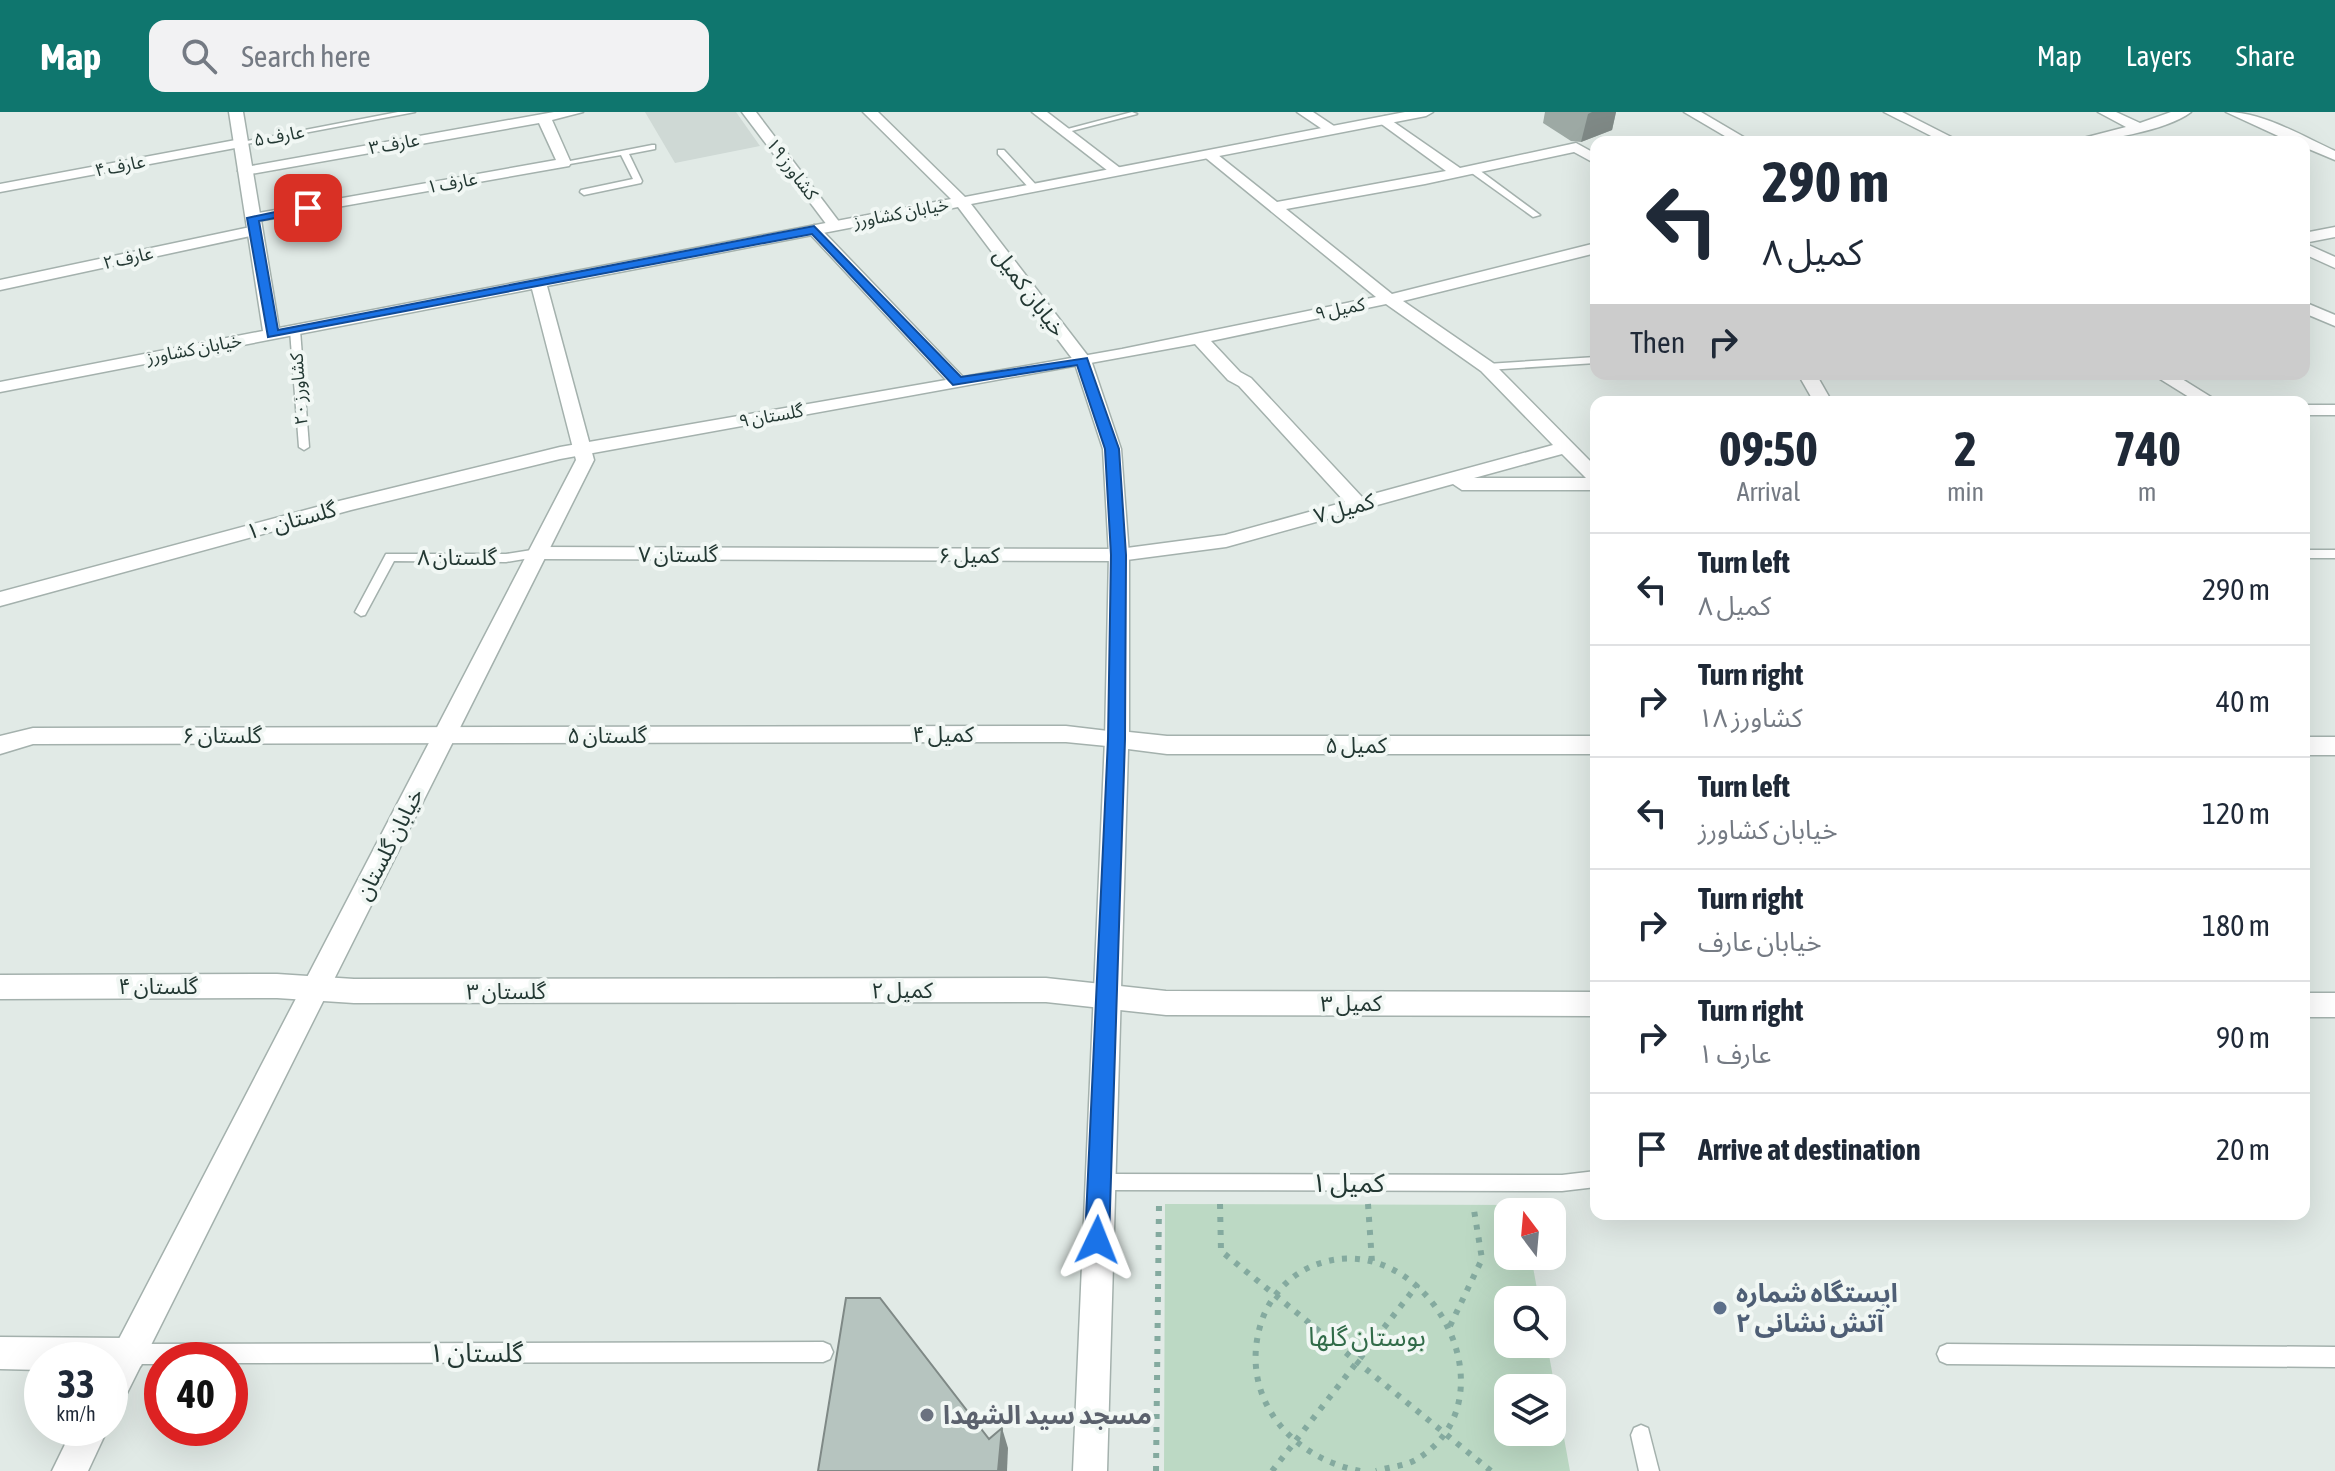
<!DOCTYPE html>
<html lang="en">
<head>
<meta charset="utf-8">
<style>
  :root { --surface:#fff; --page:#f2f2f3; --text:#1f2937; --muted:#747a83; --line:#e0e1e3; --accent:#0f766e }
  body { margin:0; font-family:"Asap Condensed","Noto Sans Arabic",sans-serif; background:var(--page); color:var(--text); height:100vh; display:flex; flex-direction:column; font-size:30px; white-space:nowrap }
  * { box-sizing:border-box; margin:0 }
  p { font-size:26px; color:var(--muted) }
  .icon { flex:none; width:44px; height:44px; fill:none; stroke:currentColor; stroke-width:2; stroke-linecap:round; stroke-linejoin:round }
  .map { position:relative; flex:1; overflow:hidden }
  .details { position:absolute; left:1590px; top:284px; width:720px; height:824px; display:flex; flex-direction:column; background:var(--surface); border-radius:16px; box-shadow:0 8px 32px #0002 }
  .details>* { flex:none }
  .guide { position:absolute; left:1590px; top:24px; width:720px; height:244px; border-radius:16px; box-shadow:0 8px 32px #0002; background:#fff; color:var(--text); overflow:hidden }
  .needle { width:52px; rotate:344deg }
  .controls { position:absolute; left:1494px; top:1086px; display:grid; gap:16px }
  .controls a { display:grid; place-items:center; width:72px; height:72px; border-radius:16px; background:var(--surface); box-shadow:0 8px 32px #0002; font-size:40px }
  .speed { position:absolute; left:24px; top:1230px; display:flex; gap:16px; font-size:40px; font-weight:700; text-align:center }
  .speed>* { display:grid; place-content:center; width:104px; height:104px; border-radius:50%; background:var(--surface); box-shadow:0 8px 32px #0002; line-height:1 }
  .speed small { font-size:20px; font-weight:400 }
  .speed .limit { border:12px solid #d22; background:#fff; color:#111 }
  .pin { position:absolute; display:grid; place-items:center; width:68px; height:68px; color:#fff; margin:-34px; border-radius:16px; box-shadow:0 4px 12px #0006 }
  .me { position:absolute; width:88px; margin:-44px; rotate:2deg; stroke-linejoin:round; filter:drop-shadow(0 0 6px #0008) }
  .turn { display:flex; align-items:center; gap:28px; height:168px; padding:0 40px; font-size:36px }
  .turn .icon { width:104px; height:104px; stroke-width:2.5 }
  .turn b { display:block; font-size:56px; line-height:68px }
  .then { display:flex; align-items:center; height:76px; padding:0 40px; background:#0003; gap:16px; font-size:30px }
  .eta { display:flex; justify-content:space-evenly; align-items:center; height:136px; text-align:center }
  .eta b { font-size:48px; font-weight:700; line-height:56px }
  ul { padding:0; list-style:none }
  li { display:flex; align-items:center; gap:24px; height:112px; padding:0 40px; border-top:2px solid var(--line) }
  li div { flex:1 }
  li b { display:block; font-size:30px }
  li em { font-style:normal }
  header { display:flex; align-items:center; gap:48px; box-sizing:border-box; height:112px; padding:0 40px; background:var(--accent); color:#fff }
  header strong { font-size:38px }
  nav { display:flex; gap:44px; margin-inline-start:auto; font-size:28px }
  .search { width:560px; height:72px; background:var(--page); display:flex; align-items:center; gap:20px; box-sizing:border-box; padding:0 28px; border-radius:16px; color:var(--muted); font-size:30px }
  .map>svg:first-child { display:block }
  .built { fill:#cfd9d5 }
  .green { fill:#bcd9c4; fill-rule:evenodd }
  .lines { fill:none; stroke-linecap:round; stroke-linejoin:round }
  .service-casing { stroke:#a4b1ad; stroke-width:3 }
  .minor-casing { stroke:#a4b1ad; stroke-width:3 }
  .tertiary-casing { stroke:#a4b1ad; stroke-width:3 }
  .path { stroke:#84aa9f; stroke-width:6; stroke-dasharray:5 8; stroke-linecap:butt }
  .service { fill:#fff; fill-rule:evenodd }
  .minor { fill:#fff; fill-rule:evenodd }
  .tertiary { fill:#fff; fill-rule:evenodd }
  .wall { fill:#9da9a4 }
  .shaded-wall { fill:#7f8986 }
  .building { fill:#b6c4bf; stroke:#7f8986; stroke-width:2 }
  .route { fill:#1a73e8; stroke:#114b97; stroke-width:2 }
  .service-dot { fill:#5c6f8a; stroke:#f1f7f4; stroke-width:3 }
  .worship-dot { fill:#6b7280; stroke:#f1f7f4; stroke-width:3 }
  .labels { text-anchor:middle; stroke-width:8; stroke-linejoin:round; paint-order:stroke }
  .far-street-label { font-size:18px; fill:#233833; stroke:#f1f7f4 }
  .street-label { font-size:22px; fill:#233833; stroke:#f1f7f4 }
  .near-street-label { font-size:26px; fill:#233833; stroke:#f1f7f4 }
  .near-service-label { font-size:26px; font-weight:bold; fill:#4e5e75; stroke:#f1f7f4; text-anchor:start }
  .near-park-label { font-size:26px; fill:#316b49; stroke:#f1f7f4 }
  .near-worship-label { font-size:26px; font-weight:bold; fill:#5b616d; stroke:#f1f7f4; text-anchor:start }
</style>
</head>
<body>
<header>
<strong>Map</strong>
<div class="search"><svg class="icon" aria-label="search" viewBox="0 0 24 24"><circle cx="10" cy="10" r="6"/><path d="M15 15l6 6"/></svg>Search here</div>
<nav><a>Map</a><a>Layers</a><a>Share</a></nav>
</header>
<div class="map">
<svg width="2335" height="1359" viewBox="0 0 2335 1359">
  <rect width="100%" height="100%" fill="#e1eae6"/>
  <path class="built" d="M645,0H736L760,34L675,51Z"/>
  <path class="green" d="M1165,1092L1522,1093L1523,1100H1508V1144H1531L1539,1188H1508V1232H1547L1570,1359H1164ZM1508,1276H1552V1320H1508Z"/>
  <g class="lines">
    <g class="service-casing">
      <g id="service">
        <path d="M398,0H415L241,33L237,31Z"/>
        <path d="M1132,0L1137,2L1064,21L1060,19Z"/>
        <path d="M652,33H655V37L629,42L642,69L641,71L584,83L580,80L581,78L633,67L621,43L564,53L560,51Z"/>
        <path d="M998,38H1004L1037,74V78H1031L998,42Z"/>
        <path d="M1469,55H1475L1540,103L1533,105L1469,59Z"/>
        <path d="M295,215L300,218L309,335L304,338L299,335L290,218Z"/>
        <path d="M1596,245V251L1487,258L1482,255L1487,252Z"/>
        <path d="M538,437L544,441L542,444L506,450L394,449L365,503L361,504L355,500L386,442H506Z"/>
        <rect x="2304" y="438" width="31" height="8"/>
        <path d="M1596,1059V1075L1562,1079L1099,1078L1093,1076L1090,1070L1093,1064L1099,1062L1562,1063Z"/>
        <path d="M823,1230L830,1233L833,1240L830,1247L823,1250L230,1251V1248H162V1252H129L122,1249L119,1242L122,1235L129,1232Z"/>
        <path d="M1947,1232L2335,1235V1255L1947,1252L1940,1249L1937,1242L1940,1235Z"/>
        <path d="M1641,1313L1648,1316L1659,1359H1639L1631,1323L1634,1316Z"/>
      </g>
    </g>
    <g class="minor-casing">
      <g id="minor">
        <path d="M554,0H583L552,8L571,51L569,54L253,110L246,106L253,102L556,48L539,11L245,63L238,59L240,56Z"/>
        <path d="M742,0H756L840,111V117H830Z"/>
        <path d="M1032,0H1047L1124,59L1122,62H1112Z"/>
        <path d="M1297,0H1313L1340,18L1328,21Z"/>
        <path d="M1684,0H1701L1752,30H1735Z"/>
        <path d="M1884,0H1902L1961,30H1943Z"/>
        <path d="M2098,0H2116L2140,11L2171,0H2191C2166,19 2100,30 2068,30L2126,15Z"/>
        <path d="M2226,0C2263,0 2302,24 2335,39V48L2304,35V30H2291Z"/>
        <path d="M1385,4L1460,56L1576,31L1596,42V52L1574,40L1425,72L1286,97L1392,182L1596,131V141L1403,189L1493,251L1596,355V378H1462L1453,372L1226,435L1119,449L538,447L528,441L538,435L1119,437L1225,423L1345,390L1239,274L1228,268L1195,232L560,347L351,398L0,494V480L339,389L560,335L946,268L809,121L806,118L814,113L819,115L963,265L1122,237L1376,185L1201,42L1213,39L1277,90L1446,59L1380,11L1378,8ZM1386,192L1481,259L1553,333L1362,385L1251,266L1240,260L1211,229ZM1562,342L1586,366H1474Z"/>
        <path d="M241,27L246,28V34L0,80V72Z"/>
        <path d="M255,114L260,116V122L0,178V168Z"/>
        <path d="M2335,115V125L2304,131V121Z"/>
        <path d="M2304,131L2335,145V156L2304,142Z"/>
        <path d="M2304,190L2335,203V214L2304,201Z"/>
        <path d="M1798,262H1816L1832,290H1814Z"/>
        <path d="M2152,262H2174L2219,290H2197Z"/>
        <rect x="2304" y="293" width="31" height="10"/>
        <path d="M1066,614L1125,621L1129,627L1125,633L1117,635L1066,630L33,632L0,642V624L33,616Z"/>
        <path d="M277,862L354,867L1046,866L1166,879L1596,880V904L1166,903L1046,890L354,891L277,886L0,887V863Z"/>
        <rect x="2304" y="881" width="31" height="24"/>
        <path d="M0,1225L129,1226L141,1230L145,1242L141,1254L129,1258H110V1248H42V1258L0,1257Z"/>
      </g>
    </g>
    <g class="tertiary-casing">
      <g id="tertiary">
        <path d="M229,0H243L279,216L951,87L863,0H878L965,85L1405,0H1433L1426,4L971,92L1091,248L1121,337L1129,443V620L1167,624H1596V642H1167L1128,637L1107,1359H1073L1105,627L1109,443L1103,337L1074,249L958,95L547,174L594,348L122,1291L110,1296L108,1248L576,348L532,177L0,280V270L263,219Z"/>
        <rect x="2304" y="625" width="31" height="18"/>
        <path d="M73,1316H108L88,1359H52Z"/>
      </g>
    </g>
    <g class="path">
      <path d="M1220,1092L1221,1139L1491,1359"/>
      <path d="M1368,1092L1372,1150"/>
      <path d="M1450,1214L1482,1147L1473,1092"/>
      <path d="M1156,1359L1159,1092"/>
      <path d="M1272,1359L1418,1172"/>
      <path d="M1360,1359C1288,1345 1237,1282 1262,1208C1270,1185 1288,1165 1310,1155C1422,1106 1521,1284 1417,1347C1406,1354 1389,1355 1376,1359"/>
    </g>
    <use href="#service" class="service"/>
    <use href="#minor" class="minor"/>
    <use href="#tertiary" class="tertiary"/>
  </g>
  <path class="wall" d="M1545,0H1616L1612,18L1581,30L1571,29L1543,11Z"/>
  <g class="shaded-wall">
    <path d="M1592,0H1616L1612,18L1581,30L1588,2Z"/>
    <path d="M1002,1316L1008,1336L1007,1359H998Z"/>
  </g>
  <path class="building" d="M846,1186H880L989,1327L1002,1316L998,1359H818Z"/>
  <path class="route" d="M308,93L312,94V99L259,109L278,218L814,114L961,265L1087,246L1119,337L1126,443L1125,627L1109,1128L1105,1136L1097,1140L1089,1136L1085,1128L1108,627L1111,443L1105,337L1077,253L953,273L812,122L268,225L247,106Z"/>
  <circle class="service-dot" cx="1720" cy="1196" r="8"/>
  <circle class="worship-dot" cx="927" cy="1303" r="8"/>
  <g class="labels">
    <g class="far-street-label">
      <text transform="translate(279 24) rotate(-10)" y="6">عارف ۵</text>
      <text transform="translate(394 32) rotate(-10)" y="6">عارف ۳</text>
      <text transform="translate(120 54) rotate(-11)" y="6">عارف ۴</text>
      <text transform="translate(792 57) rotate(53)" y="6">کشاورز ۱۹</text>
      <text transform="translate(452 71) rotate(-10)" y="6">عارف ۱</text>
      <text transform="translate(901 101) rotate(-11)" y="6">خیابان کشاورز</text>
      <text transform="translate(128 146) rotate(-12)" y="6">عارف ۲</text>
      <text transform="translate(1340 197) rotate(-12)" y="6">کمیل ۹</text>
      <text transform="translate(194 237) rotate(-11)" y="6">خیابان کشاورز</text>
      <text transform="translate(299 277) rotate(-94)" y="6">کشاورز ۲۰</text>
      <text transform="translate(771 304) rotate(-10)" y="6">گلستان ۹</text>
    </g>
    <g class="street-label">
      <text transform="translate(1030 180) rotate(53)" y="8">خیابان کمیل</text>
      <text transform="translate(1344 396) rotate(-15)" y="8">کمیل ۷</text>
      <text transform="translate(291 408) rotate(-15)" y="8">گلستان ۱۰</text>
      <text x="678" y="450">گلستان ۷</text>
      <text x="969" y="451">کمیل ۶</text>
      <text x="457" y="453">گلستان ۸</text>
      <text x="943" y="630">کمیل ۴</text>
      <text x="222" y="631">گلستان ۶</text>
      <text x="607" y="631">گلستان ۵</text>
      <text x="1356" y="641">کمیل ۵</text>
      <text transform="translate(389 732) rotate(-63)" y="8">خیابان گلستان</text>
      <text x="158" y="882">گلستان ۴</text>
      <text x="902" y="886">کمیل ۲</text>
      <text x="506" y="887">گلستان ۳</text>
      <text x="1351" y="899">کمیل ۳</text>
    </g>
    <g class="near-street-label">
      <text x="1348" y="1080">کمیل ۱</text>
      <text x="476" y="1250">گلستان ۱</text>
    </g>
    <g class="near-service-label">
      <text x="1736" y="1190">ایستگاه شماره<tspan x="1736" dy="30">۲ آتش نشانی</tspan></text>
    </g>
    <g class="near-park-label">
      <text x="1367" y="1234">بوستان گلها</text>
    </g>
    <g class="near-worship-label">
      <text x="943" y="1312">مسجد سید الشهدا</text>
    </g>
  </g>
</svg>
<div class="controls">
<a><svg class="needle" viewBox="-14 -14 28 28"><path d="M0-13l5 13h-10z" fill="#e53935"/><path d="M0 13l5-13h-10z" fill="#747a83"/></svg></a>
<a><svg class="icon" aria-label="search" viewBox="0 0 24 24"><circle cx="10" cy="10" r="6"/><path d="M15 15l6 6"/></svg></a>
<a><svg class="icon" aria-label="layers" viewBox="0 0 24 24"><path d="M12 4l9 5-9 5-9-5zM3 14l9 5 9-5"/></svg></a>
</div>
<div class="speed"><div>33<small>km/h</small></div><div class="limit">40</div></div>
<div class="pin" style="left:308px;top:96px;background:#d93025"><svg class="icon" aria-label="arrive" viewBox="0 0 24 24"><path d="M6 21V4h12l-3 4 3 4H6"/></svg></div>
<svg class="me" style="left:1097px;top:1128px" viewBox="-20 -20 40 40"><path d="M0-17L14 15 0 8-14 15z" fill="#1a73e8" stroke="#fff" stroke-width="4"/></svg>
<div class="guide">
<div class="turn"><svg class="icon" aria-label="left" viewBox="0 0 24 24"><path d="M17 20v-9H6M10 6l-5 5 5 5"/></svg><div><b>290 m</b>کمیل ۸</div></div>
<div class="then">Then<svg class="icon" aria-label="right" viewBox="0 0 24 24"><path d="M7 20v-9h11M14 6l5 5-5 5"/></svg></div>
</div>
<section class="details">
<div class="eta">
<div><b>09:50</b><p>Arrival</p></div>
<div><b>2</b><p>min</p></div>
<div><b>740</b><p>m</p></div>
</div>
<ul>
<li><svg class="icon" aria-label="left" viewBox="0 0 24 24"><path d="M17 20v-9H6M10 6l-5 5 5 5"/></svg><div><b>Turn left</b><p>کمیل ۸</p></div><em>290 m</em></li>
<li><svg class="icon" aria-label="right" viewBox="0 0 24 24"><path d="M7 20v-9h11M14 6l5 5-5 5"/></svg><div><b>Turn right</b><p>کشاورز ۱۸</p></div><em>40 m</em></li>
<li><svg class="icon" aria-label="left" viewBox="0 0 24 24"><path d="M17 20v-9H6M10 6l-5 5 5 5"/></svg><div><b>Turn left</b><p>خیابان کشاورز</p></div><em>120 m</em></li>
<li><svg class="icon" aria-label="right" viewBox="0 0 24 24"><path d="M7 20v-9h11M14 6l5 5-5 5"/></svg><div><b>Turn right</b><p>خیابان عارف</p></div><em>180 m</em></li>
<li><svg class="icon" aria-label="right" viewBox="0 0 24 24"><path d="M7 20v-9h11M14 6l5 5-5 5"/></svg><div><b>Turn right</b><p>عارف ۱</p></div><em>90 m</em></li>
<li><svg class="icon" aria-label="arrive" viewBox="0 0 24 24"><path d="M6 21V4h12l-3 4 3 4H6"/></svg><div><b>Arrive at destination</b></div><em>20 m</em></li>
</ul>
</section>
</div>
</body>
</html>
